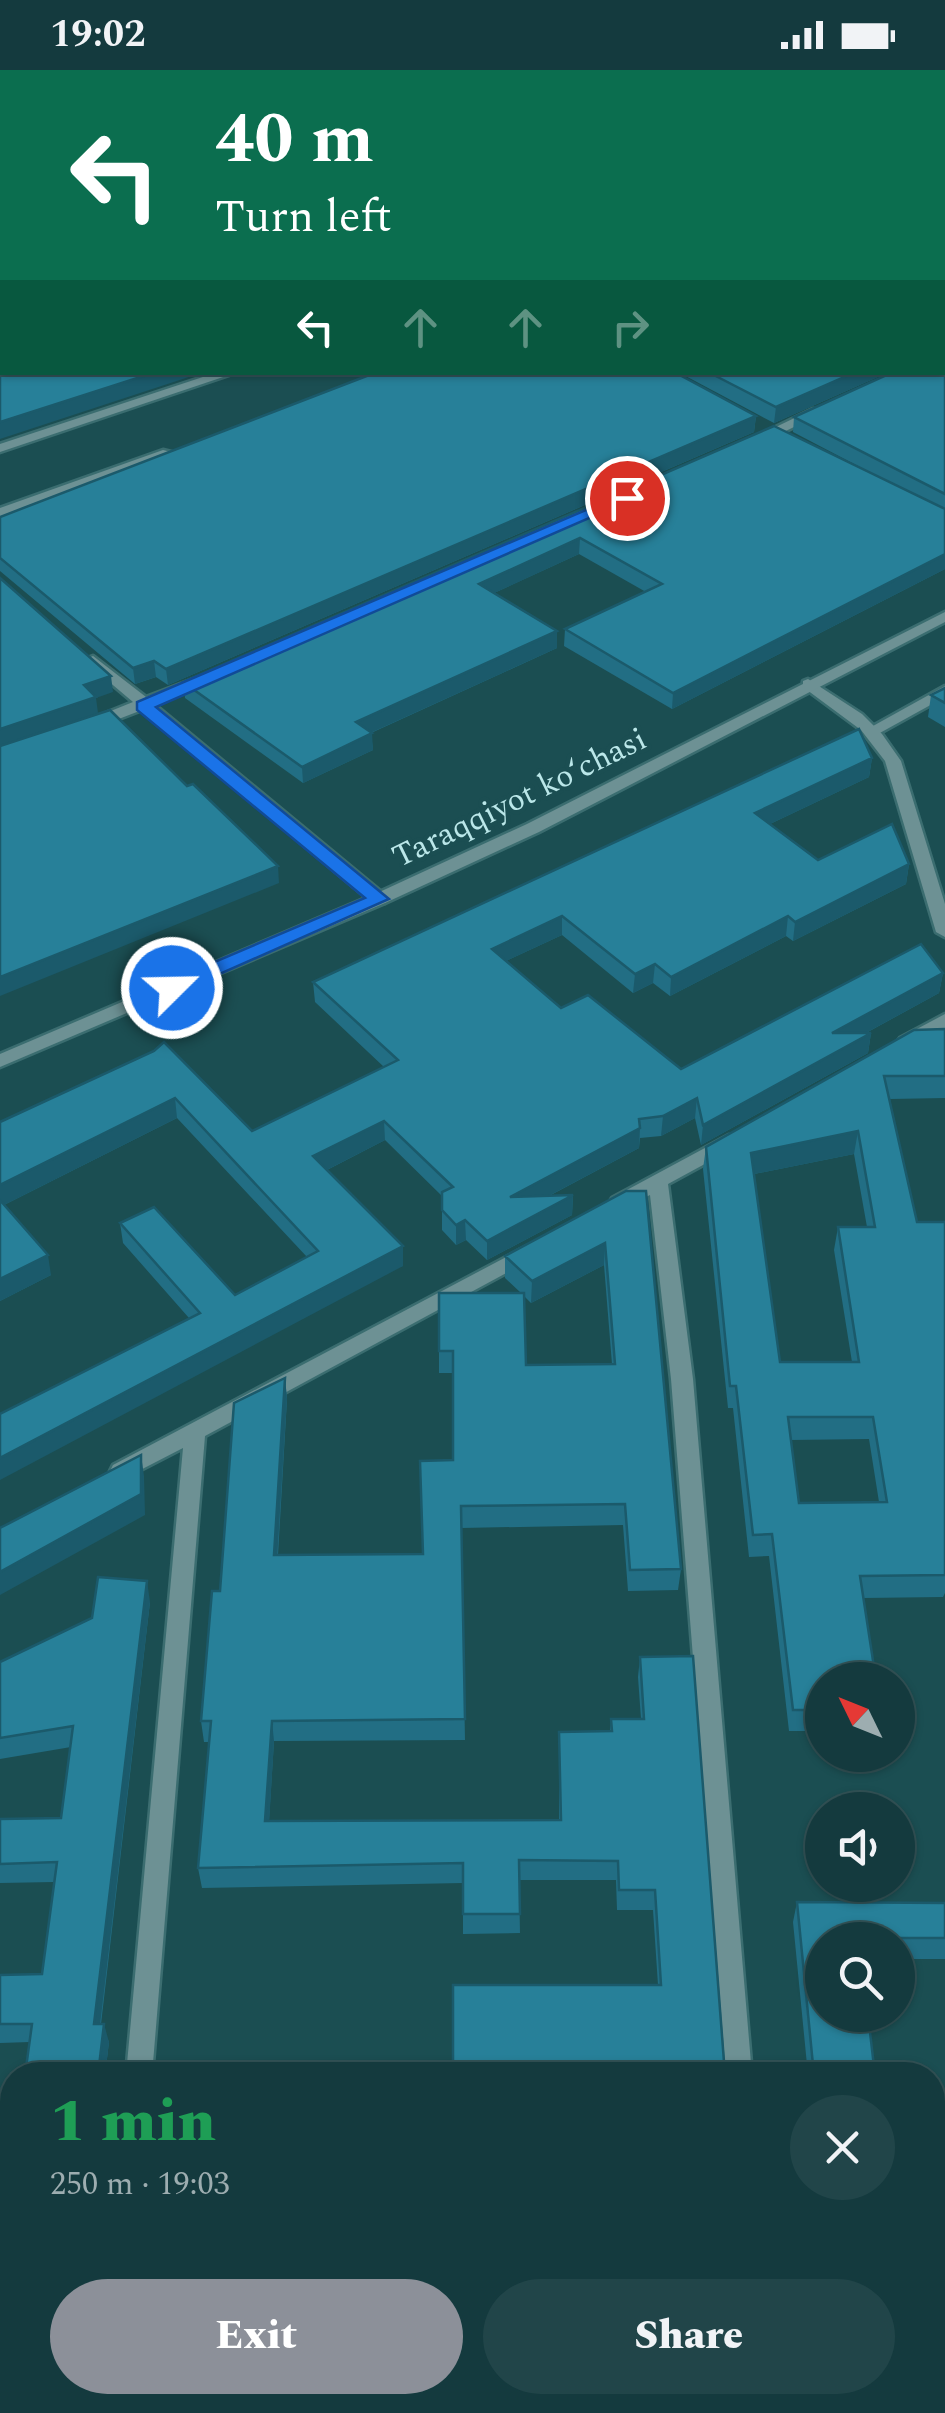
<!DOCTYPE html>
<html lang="en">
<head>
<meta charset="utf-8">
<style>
  :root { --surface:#143a3e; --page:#214549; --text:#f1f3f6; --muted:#9dadb0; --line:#335458; --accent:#8c9099 }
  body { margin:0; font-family:Spectral,serif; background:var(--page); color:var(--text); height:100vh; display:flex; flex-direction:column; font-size:38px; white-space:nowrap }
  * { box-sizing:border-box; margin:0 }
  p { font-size:32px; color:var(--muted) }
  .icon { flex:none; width:55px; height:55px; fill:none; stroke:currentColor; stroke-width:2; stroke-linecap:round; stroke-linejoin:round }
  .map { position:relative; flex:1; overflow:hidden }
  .drawer { position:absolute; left:0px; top:1992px; width:945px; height:352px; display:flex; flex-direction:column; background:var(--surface); border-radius:40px 40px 0 0; box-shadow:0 2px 8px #0004,0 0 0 2px var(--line) }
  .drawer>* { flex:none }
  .top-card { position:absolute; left:0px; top:0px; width:945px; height:305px; box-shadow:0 2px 8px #0004,0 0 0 2px var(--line); background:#0b6e4f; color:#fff; overflow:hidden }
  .needle { width:65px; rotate:313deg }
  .tools { position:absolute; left:805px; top:1592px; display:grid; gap:20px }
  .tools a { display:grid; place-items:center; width:110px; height:110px; border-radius:50%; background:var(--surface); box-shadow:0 2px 8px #0004,0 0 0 2px var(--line); font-size:50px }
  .pin { position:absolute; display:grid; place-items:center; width:85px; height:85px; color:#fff; margin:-42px; border:5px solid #fff; border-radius:50%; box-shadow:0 2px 10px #0007 }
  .me { position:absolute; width:110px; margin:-55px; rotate:67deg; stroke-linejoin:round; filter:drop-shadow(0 0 8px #0008) }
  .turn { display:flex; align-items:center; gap:35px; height:210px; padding:0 50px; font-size:45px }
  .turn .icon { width:130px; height:130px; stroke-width:2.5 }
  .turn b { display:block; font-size:70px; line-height:85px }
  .lanes { display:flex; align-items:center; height:95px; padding:0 50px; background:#0003; justify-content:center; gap:50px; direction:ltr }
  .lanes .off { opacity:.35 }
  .round { display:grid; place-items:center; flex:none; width:105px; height:105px; border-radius:52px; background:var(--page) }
  .head { display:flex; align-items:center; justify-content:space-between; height:170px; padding:0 50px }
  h1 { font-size:60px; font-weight:800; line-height:75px; color:#1e9e55 }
  .cta { display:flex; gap:20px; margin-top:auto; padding:20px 50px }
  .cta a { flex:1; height:115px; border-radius:60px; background:var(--accent); color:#fff; font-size:40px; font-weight:800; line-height:115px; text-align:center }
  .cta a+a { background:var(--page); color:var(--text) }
  .status { display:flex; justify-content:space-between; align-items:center; height:70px; padding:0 50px; background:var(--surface); direction:ltr }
  .status svg { height:28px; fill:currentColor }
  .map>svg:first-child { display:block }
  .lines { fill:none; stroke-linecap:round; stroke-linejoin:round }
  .service-casing { stroke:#3b6d70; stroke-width:5 }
  .minor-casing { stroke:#3b6d70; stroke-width:5 }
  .tertiary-casing { stroke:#3b6d70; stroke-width:5 }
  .service { fill:#6d9194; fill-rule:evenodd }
  .minor { fill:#6d9194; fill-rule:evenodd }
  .tertiary { fill:#6d9194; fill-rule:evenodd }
  .wall { fill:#226e84; fill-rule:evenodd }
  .shaded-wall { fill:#1b5a6b }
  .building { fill:#278099; stroke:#1b5a6b; stroke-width:2.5; fill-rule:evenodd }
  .route { fill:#1a73e8; stroke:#114b97; stroke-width:2.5 }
  .labels { text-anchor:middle; stroke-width:9; stroke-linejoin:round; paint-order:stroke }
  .street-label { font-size:32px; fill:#bbe7e9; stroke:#1b4e52 }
</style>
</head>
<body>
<div class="status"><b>19:02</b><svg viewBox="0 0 49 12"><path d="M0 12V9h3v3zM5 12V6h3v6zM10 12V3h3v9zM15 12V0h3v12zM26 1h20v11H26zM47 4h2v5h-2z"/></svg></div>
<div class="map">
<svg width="945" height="2343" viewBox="0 0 945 2343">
  <rect width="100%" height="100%" fill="#1b4e52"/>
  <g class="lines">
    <g class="service-casing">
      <path id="service" d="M945,616V627L878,664L872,666L864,661Z"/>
    </g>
    <g class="minor-casing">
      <g id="minor">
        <path d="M218,302H238L0,382V374Z"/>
        <path d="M813,339L825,342L763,372L751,369Z"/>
        <path d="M163,380L175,383L0,447V438Z"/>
        <path d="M93,586L146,627L204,605H214V611L155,635L385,825L388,829L385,833H373L142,640L98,657H86V651L133,632L88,594V588Z"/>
        <path d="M808,609L862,644L882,664L901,691L945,834V867L936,862L885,691L861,660L803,617V611Z"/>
        <path d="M945,944V958L912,976H900L897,972L900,968Z"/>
        <path d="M729,1065L739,1072L736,1077L668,1114L693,1309L752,2005H726L671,1309L650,1125L619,1140L609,1133L612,1128Z"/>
        <path d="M527,1176L537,1183L534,1188L205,1366L152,2005H126L183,1378L121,1410L113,1407L110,1401L113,1395Z"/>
        <path d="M95,2332H125L124,2343H94Z"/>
        <path d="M751,2332H781L782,2343H752Z"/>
      </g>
    </g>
    <g class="tertiary-casing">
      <path id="tertiary" d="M945,542V552L539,762L385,833L0,997V984L373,825L527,754Z"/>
    </g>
    <use href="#service" class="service"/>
    <use href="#minor" class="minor"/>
    <use href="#tertiary" class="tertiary"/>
  </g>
  <g class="wall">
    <path d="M945,0V499L672,639L564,576L565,559L646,522L579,484L494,523L557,561V578L371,663L373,680L303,713L185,628L183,612L774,356L875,405L793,362L794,347L942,302V2H2V158L0,156V1Z"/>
    <path d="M678,302H889L774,353Z"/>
    <path d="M756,346L754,362L168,615L156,607L135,614L0,501V447Z"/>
    <path d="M945,618V657L928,647L931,625Z"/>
    <path d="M872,688L869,707L770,754L818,790L909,794L906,814L793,871L786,866L670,926L653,913L633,923L562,865L506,891L561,938L681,999L943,903L939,923L866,963H871L868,983L701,1075L695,1048L661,1066L640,1068L639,1078L549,1126L573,1125L572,1145L487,1190L466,1170L456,1175L442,1160V1126L385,1070L327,1100L403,1176V1196L189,1248L123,1173L120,1153L235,1225L307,1187L177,1048L4,1135L51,1205L0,1231V1052L154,981L252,1061L384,997L315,932L313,912Z"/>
    <path d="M945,959V1028L890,1029L917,1152H945V1523L943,1527L863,1528L822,1610V1661H789L769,1486L749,1487L733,1338H728L703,1099L706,1077ZM854,1084L867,1157H838L834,1180L852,1292H780L754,1104ZM869,1369L879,1432L799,1433L791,1370Z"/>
    <path d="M626,1121L681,1499L678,1520L628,1521L623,1455L461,1458L465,1670L274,1671L269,1751L559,1750V1662L610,1661L611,1649H641L638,1607L640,1587L725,2005L658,1915L653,1840H617L616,1810H519L520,1863L463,1864V1813L202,1818L198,1798L209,1672H204L201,1651L220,1521L285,1308L287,1329L278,1485L423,1484L453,1390V1303H439V1223H521L505,1208V1186ZM604,1195L612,1294L526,1295L524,1226L531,1233Z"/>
    <path d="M150,1532L101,1954L109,1972L105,2005H25L30,1972L0,1973V1905L42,1904L54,1812L0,1813V1749L61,1748L71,1677L0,1689V1592Z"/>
    <path d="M797,1832L945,1833V1889H898V1870H822L875,2005H808L793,1852Z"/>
    <path d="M932,2030L945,2031V2105H932Z"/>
    <path d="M0,2071L68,2332L66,2343H0L8,2199H0Z"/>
    <path d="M945,2245V2333H940L941,2343H855L854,2332H932Z"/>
    <path d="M684,2332H749L750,2343H684Z"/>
  </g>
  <g class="shaded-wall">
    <path d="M156,302H204L0,369V352Z"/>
    <path d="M856,302H889L774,353L776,337Z"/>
    <path d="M756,346L754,362L168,615L166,599Z"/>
    <path d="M580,468L579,484L479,530V514Z"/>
    <path d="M945,484V499L672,639L673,623Z"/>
    <path d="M557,561V578L357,669L356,652Z"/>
    <path d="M154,591L156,607L135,614L133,598Z"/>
    <path d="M111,606L113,622L96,628L98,643L0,677V659L84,615Z"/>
    <path d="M372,663L373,680L303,713L302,697Z"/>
    <path d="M872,688L869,707L753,762L755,743Z"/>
    <path d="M909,794L906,814L793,871L795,852Z"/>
    <path d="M278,796L279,813L0,926V907Z"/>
    <path d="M562,846V865L491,898L492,879Z"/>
    <path d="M788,846L786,866L670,926L671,907Z"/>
    <path d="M655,894L653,913L633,923L635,904Z"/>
    <path d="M943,903L939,923L829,983L832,963Z"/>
    <path d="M871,963L868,983L701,1075L703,1055Z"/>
    <path d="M175,1028L177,1048L0,1137V1115Z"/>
    <path d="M697,1028L695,1048L661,1066L663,1046Z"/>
    <path d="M384,1051L385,1070L315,1106L313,1086Z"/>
    <path d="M640,1058L639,1078L509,1147L510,1127Z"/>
    <path d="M858,1061L854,1084L749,1105L751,1083Z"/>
    <path d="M573,1125L572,1145L487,1190V1171Z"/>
    <path d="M465,1150L466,1170L456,1175V1155Z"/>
    <path d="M605,1173L604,1195L531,1233L532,1211Z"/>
    <path d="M403,1176V1196L0,1410V1388Z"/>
    <path d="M48,1185L51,1205L0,1231V1209Z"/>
    <path d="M285,1308L287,1329L276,1506L274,1485Z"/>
    <path d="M141,1385L144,1406L145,1445L0,1525V1502Z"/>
    <path d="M147,1511L150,1532L98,1972L94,1954Z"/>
    <path d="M272,1651L274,1671L268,1771L265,1751Z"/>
    <path d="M104,1954L109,1972L105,2005H98Z"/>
    <path d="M60,2332H68L66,2343H59Z"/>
  </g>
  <g class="building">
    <path d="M1,0H945V60H942V2H2V145L0,143Z"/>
    <path d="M942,71L945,72V95L942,97Z"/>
    <path d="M942,103L945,108V267H942Z"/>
    <path d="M2,189V209L0,202V190Z"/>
    <path d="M2,214V302H156L0,352V216Z"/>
    <path d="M945,280V424L794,347L893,302H942V281Z"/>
    <path d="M377,302H674L756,346L166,599L154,591L133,598L0,488V447Z"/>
    <path d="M708,302H856L776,337Z"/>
    <path d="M774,356L945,439V484L673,623L565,559L662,514L580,468L479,514L557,561L356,652L372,663L302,697L183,612Z"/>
    <path d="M0,508L111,606L84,615L96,627L0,659Z"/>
    <path d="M945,618V633L931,625Z"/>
    <path d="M110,640L187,716L193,714L278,796L0,907V676Z"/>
    <path d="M859,659L872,688L755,743L818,790L892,754L909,794L795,852L788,846L671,907L655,894L635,904L562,846L492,879L561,938L588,925L681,999L921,874L943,903L832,963H871L703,1055L697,1028L663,1046L639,1049L640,1058L510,1127L573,1125L487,1171L465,1150L456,1155L442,1140V1122L453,1117L384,1051L313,1086L403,1176L0,1388V1344L200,1243L120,1153L154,1137L235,1225L318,1181L175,1028L0,1115V1052L154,981L164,972L252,1061L398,990L313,912Z"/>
    <path d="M945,959V1006H884L917,1152H945V1505L860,1506L876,1610H822V1640H793L772,1464L753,1465L736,1316H730L706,1077L914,960ZM858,1061L875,1157H838L859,1292H780L751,1083ZM788,1347H873L887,1432L799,1433Z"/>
    <path d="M626,1121H646L681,1499L630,1500L625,1434L461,1436L465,1649L272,1651L265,1751L561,1750L559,1662L612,1661L611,1649H644L640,1587L693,1586L725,2005H453V1915H661L655,1820H619L618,1791L519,1790L520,1844H463V1793L198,1798L211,1651H201L212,1521H220L234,1333L285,1308L274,1485L423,1484L420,1391L453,1390V1281H439V1223H524L526,1295L615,1294L605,1173L532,1211L505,1186Z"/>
    <path d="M0,1130L48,1185L0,1209Z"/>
    <path d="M141,1385V1424L0,1502V1458Z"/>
    <path d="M98,1507L147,1511L94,1954H104L98,2005H25L32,1954H0V1905L42,1904L57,1792L0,1794V1749L61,1748L73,1656L0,1668V1592L92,1548Z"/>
    <path d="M797,1832L945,1833V1868H859V1870H822V1945H868L875,2005H814Z"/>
    <path d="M932,2030L945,2031V2087L932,2086Z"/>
    <path d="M12,2070V2332H60L59,2343H0V2261L10,2183H0V2071Z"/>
    <path d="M932,2245H945V2317H939L941,2343H862L861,2332H932Z"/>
    <path d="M152,2332H488V2343H151Z"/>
    <path d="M688,2332H749L750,2343H688Z"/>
  </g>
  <path class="route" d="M621,425L635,428L156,637L389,829L179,922H165V913L365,828L137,640V632Z"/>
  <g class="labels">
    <g class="street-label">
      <text transform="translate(519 727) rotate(-26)" y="11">Taraqqiyot koʻchasi</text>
    </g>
  </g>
</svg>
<div class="tools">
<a><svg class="needle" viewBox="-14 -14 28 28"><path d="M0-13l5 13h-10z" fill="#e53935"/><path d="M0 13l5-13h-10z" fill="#9dadb0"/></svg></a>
<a><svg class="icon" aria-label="sound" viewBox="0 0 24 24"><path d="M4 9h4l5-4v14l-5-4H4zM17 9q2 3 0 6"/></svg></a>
<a><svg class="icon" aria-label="search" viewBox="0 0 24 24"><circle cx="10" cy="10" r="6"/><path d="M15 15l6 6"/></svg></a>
</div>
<div class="pin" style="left:627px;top:428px;background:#d93025"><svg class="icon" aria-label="arrive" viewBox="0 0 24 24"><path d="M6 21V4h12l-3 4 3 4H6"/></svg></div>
<svg class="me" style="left:172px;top:918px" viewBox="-20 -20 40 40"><circle r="17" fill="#1a73e8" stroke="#fff" stroke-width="3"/><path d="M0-11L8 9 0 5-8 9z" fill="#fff"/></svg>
<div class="top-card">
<div class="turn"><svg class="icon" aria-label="left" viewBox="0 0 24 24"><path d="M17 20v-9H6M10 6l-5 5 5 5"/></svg><div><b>40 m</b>Turn left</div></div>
<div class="lanes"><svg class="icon" aria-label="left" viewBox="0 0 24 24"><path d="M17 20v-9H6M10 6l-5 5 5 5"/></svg><svg class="icon off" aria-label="ahead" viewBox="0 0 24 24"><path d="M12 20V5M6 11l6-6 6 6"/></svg><svg class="icon off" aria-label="ahead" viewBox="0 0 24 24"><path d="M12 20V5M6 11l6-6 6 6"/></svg><svg class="icon off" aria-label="right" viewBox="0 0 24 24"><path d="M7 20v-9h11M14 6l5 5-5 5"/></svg></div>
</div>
<section class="drawer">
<div class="head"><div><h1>1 min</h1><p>250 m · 19:03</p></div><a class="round"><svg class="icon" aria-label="close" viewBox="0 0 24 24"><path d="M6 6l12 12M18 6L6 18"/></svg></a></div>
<div class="cta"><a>Exit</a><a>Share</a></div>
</section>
</div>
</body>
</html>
